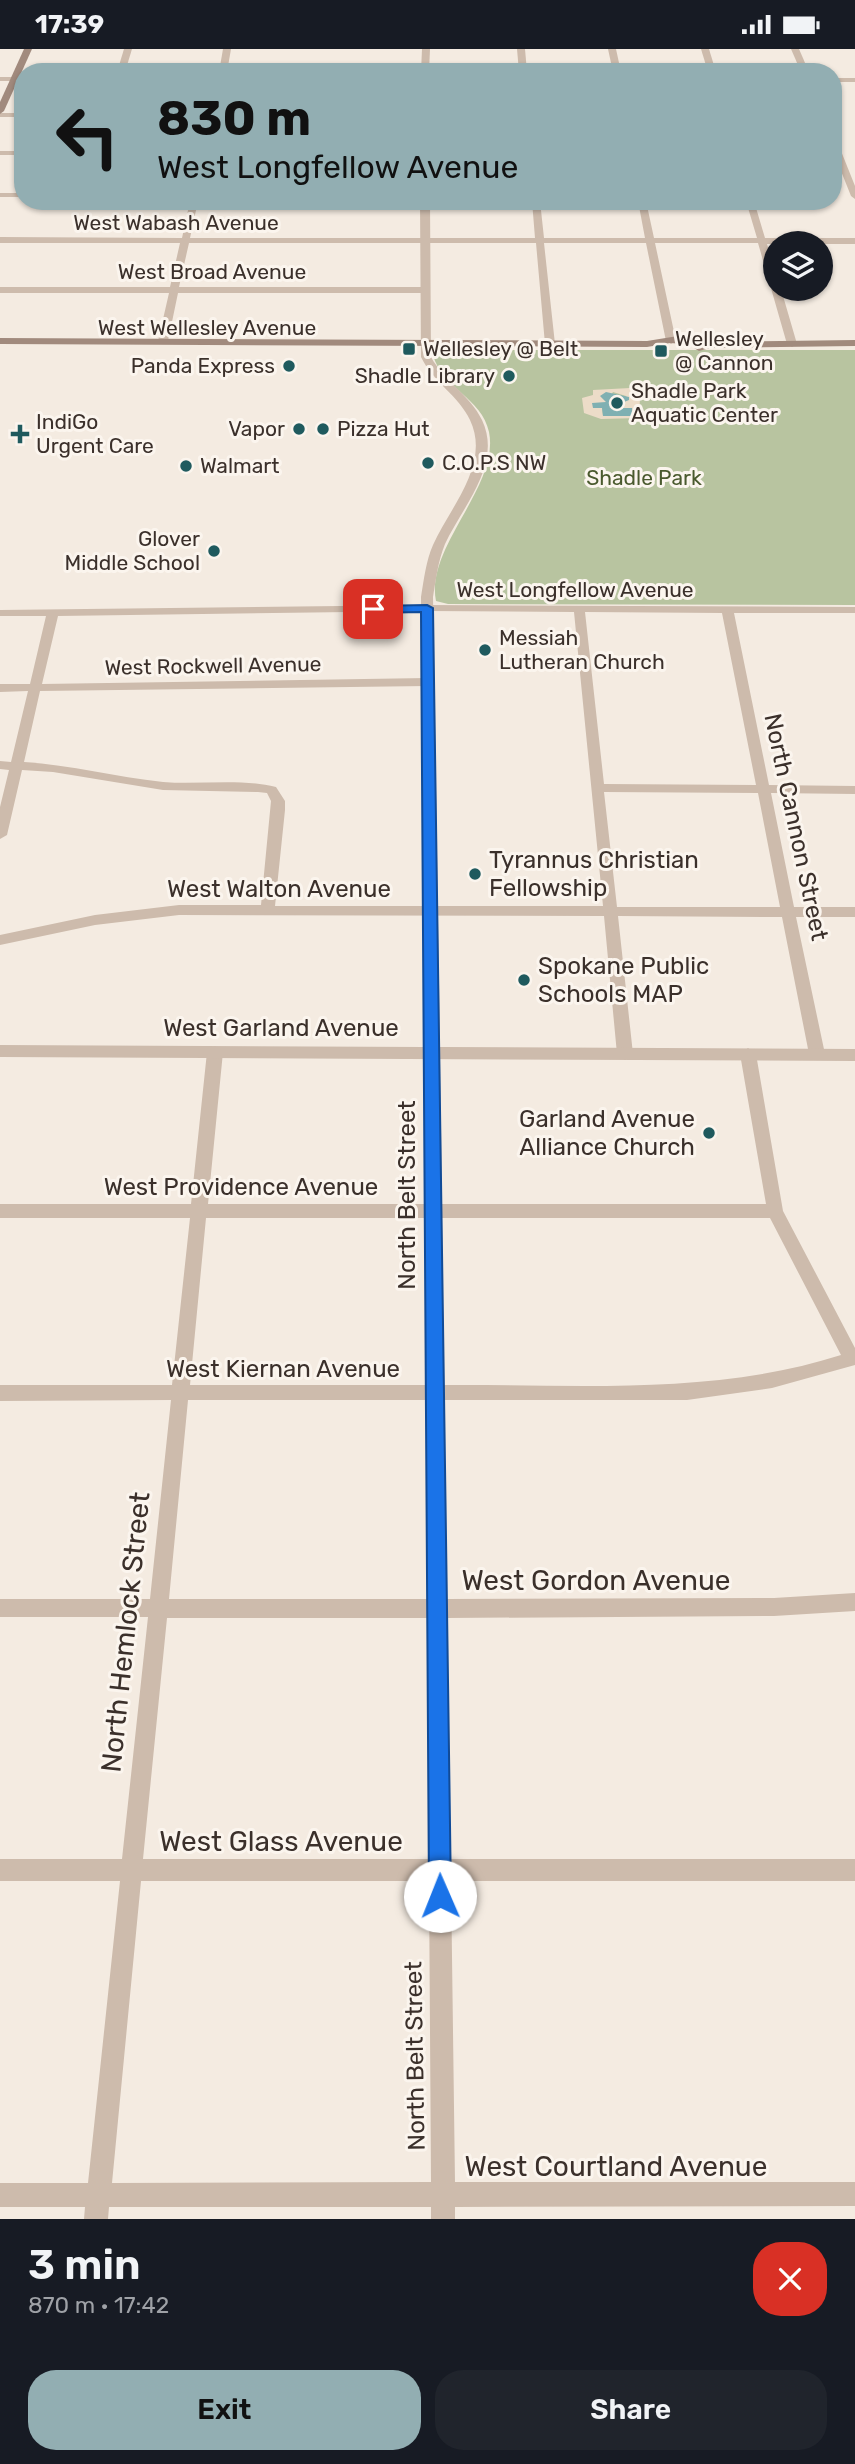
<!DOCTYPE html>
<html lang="en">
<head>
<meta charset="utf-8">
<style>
  :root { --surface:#171b24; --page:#20242c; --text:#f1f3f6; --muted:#9ea1a6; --accent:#92aeb2 }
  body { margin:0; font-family:Rubik,sans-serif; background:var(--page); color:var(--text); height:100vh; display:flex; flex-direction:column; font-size:26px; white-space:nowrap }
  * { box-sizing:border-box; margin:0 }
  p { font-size:23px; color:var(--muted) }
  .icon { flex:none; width:38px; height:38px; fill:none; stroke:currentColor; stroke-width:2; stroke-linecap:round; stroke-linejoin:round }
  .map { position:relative; height:2170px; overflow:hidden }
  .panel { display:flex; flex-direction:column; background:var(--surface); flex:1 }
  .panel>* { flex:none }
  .top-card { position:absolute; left:14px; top:14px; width:828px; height:147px; border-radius:28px; box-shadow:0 2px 5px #0004; background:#92aeb2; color:#111; overflow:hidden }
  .buttons { position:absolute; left:763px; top:182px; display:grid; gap:14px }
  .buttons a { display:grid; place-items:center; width:70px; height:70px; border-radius:50%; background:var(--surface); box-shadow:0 2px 5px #0004; font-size:35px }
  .pin { position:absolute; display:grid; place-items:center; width:60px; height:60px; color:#fff; margin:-30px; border-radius:14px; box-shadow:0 4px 10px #0006 }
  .me { position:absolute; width:77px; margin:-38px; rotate:359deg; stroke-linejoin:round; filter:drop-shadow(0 0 5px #0008) }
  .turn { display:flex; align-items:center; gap:24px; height:147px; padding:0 28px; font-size:32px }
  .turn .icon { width:91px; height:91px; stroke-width:2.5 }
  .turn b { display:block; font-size:49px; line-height:60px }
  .round { display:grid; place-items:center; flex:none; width:74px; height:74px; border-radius:28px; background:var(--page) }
  .overview { display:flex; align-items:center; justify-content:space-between; height:119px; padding:0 28px }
  h1 { font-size:42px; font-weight:600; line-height:52px }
  .cta { display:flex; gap:14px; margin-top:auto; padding:14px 28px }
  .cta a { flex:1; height:80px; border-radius:28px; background:var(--accent); color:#111; font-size:28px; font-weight:600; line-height:80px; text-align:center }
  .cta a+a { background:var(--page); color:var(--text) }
  .status { display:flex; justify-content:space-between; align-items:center; height:49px; padding:0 35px; background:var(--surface); direction:ltr }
  .status svg { height:19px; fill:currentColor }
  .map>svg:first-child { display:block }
  .green { fill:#b8c4a0 }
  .plaza { fill:#ecdcc8; fill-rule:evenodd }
  .water { fill:#7fb0b2 }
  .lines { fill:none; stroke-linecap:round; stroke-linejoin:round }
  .minor { fill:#cdbbac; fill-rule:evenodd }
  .tertiary { fill:#cdbbac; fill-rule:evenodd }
  .secondary { fill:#a18a7d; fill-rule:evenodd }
  .route { fill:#1a73e8; stroke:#114b97; stroke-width:2 }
  .poi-dot { fill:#1f5a5e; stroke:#fbf5ee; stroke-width:2.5 }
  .labels { text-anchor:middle; stroke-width:6; stroke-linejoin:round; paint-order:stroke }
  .far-street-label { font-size:21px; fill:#3b302b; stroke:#fbf5ee }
  .far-poi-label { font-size:21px; fill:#3b302b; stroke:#fbf5ee; text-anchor:start }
  .far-park-label { font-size:21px; fill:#4a5a2e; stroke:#fbf5ee }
  .street-label { font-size:24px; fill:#3b302b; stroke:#fbf5ee }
  .poi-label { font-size:24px; fill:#3b302b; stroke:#fbf5ee; text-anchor:start }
  .near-street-label { font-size:28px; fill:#3b302b; stroke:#fbf5ee }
</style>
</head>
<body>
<div class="status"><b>17:39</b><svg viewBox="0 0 49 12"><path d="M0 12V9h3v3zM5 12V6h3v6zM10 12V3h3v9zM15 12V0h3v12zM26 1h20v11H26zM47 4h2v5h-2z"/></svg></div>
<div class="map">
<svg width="855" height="2170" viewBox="0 0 855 2170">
  <rect width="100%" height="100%" fill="#f4ebe1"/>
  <path class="green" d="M442,301H855V556L448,555L436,552C425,498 500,437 489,383C482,349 442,339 433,306L434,303Z"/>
  <path class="plaza" d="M630,339H635L640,349L639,369L601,370L584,364L582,349L593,346V341ZM613,343L626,347L628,351L610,356L609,359H631L633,367H603L602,359Z"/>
  <path class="water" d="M606,343L629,348V351L609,359H632L633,367H603L602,359H593L592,354L606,353L600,347Z"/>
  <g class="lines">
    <g class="minor">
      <path d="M124,0H132L125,23H117Z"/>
      <path d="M223,0H231L227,23H219Z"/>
      <path d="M517,0H525L527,23H519Z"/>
      <path d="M608,0H616L621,23H613Z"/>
      <path d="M701,0H709L716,23H708Z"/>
      <path d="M791,0H799L809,23H801Z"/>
      <rect x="0" y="28" width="23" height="4"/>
      <rect x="833" y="29" width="22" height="4"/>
      <rect x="0" y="64" width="23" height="4"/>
      <path d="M833,90L837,92L855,137V150L851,147L833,102Z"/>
      <rect x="0" y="102" width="23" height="4"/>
      <rect x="0" y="144" width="23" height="4"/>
      <path d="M190,152H198L190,189H535L532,152H540L544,189H645L638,152H646L654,189H757L746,152H754L765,189H855V195H767L775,223V240H781L797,295L792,298L787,295L758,194H655L676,292L671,295L666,292L646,194H544L555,295L550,298L545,295L536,194H189L179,238H425L430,241L425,244H178L168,292L163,295L158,292L169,244H0V238H170L180,194H0V188L182,189Z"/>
      <path d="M427,556L855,558V564H734L769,736L855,737V745L771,744L794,858H855V868H796L825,1005L822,1009L817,1011L809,1005L782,868L618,867L633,1005L625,1011L617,1005L604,867L179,866L95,876L0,896V886L95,866L179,856H261L271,752L267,744L258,743L163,741L53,723L22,721L7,786L0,790V758L9,721L0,720V712L11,713L28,642L0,643V635H30L46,567H0V561ZM427,562L574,563L603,857H275L285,761V752L276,738C239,729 200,736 163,733C116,728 71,716 24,713L40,642L427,637L433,633L427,629L42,635L58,567ZM585,563L722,564L756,736L604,735ZM604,743L758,744L780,858H617Z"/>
      <path d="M215,997L223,1003L208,1155H425L424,1004L432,998L440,1004L442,1155H766L740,1005L748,999L756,1005L783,1162L855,1299V1316L772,1339L687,1351H444L447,1550L774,1549L855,1544V1562L774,1567L447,1569L450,1810H855V1832H451L455,2133H855V2157L455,2158V2170H431V2158H109L108,2170H84L85,2158H0V2134H88L120,1832H0V1810H122L148,1568H0V1550H150L171,1351L0,1352V1336H172L190,1169H0V1155H191L207,1003ZM206,1169H425L426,1336H190ZM442,1169H770L841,1306C713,1347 576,1335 444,1336ZM188,1351H426L427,1550H169ZM167,1569H428L429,1810H143ZM141,1832H429L431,2133L112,2134Z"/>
    </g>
    <g class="tertiary">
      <path d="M422,0H430L429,23H421Z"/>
      <path d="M420,152H430L431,308C444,332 470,346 482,371C503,415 462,458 445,495C438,512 436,530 433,548L440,998L855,1000V1012L0,1008V996L424,998L421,548C424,530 426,512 433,496C450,458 491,415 470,371C459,347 433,333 421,308Z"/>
    </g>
    <g class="secondary">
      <path d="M24,0H32L4,62L0,65V53Z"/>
      <path d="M678,287L710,293L855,291V297L710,299L699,302L694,299L698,296L670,294L647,298L0,295V289L647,292Z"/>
    </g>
  </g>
  <path class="route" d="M427,556L433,559L451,1847L447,1855L440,1858L432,1855L429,1847L421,563L373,564L368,560L373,557Z"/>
  <g class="poi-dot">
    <rect x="402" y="293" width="14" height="14" rx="3.5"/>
    <rect x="654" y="295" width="14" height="14" rx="3.5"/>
    <circle cx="289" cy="317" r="7"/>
    <circle cx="509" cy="327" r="7"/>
    <circle cx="617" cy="354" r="7"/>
    <circle cx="299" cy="380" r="7"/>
    <circle cx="323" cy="380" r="7"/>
    <path d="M16.5 374.5h7v7h7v7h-7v7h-7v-7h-7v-7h7z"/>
    <circle cx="428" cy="414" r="7"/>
    <circle cx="186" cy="417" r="7"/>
    <circle cx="214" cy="502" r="7"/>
    <circle cx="485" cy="601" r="7"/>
    <circle cx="475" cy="825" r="7"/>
    <circle cx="524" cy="931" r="7"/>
    <circle cx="709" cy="1084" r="7"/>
  </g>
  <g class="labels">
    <g class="far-street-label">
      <text x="176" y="181">West Wabash Avenue</text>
      <text x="212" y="230">West Broad Avenue</text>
      <text x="207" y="286">West Wellesley Avenue</text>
      <text x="575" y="548">West Longfellow Avenue</text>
      <text transform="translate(213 617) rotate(-1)" y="7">West Rockwell Avenue</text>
    </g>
    <g class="far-poi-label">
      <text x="675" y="297">Wellesley<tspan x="675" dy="24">@ Cannon</tspan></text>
      <text x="423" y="307">Wellesley @ Belt</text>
      <text x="275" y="324" text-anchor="end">Panda Express</text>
      <text x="495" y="334" text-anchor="end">Shadle Library</text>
      <text x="631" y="349">Shadle Park<tspan x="631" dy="24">Aquatic Center</tspan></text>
      <text x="36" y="380">IndiGo<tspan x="36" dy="24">Urgent Care</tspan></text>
      <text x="285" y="387" text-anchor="end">Vapor</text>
      <text x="337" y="387">Pizza Hut</text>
      <text x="442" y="421">C.O.P.S NW</text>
      <text x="200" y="424">Walmart</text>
      <text x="200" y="497" text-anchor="end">Glover<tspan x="200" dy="24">Middle School</tspan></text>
      <text x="499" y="596">Messiah<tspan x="499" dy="24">Lutheran Church</tspan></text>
    </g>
    <g class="far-park-label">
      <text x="644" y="436">Shadle Park</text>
    </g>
    <g class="street-label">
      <text transform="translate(796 778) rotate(78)" y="8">North Cannon Street</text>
      <text x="279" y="848">West Walton Avenue</text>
      <text x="281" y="987">West Garland Avenue</text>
      <text x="241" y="1146">West Providence Avenue</text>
      <text transform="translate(407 1146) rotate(-90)" y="8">North Belt Street</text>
      <text x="283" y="1328">West Kiernan Avenue</text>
      <text transform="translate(415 2007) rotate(-91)" y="8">North Belt Street</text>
    </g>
    <g class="poi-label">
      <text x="489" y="819">Tyrannus Christian<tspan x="489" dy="28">Fellowship</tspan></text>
      <text x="538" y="925">Spokane Public<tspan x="538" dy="28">Schools MAP</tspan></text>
      <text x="695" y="1078" text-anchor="end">Garland Avenue<tspan x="695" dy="28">Alliance Church</tspan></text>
    </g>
    <g class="near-street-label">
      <text x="596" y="1541">West Gordon Avenue</text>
      <text transform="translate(125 1583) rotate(-84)" y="10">North Hemlock Street</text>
      <text x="281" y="1802">West Glass Avenue</text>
      <text x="616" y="2127">West Courtland Avenue</text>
    </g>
  </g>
</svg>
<div class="buttons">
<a><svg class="icon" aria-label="layers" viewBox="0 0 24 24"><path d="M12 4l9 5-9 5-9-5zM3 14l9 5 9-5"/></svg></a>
</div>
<div class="pin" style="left:373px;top:560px;background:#d93025"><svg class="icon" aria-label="arrive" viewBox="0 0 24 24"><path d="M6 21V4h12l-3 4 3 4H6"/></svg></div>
<svg class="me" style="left:440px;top:1847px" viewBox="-20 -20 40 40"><circle r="19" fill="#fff"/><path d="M0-13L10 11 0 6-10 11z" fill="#1a73e8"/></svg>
<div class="top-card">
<div class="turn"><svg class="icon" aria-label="left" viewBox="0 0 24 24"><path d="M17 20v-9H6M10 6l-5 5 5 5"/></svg><div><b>830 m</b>West Longfellow Avenue</div></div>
</div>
</div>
<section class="panel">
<div class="overview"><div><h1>3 min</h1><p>870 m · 17:42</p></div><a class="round" style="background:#d93025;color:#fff"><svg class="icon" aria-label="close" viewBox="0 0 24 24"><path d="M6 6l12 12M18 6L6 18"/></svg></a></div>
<div class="cta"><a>Exit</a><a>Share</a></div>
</section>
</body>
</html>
